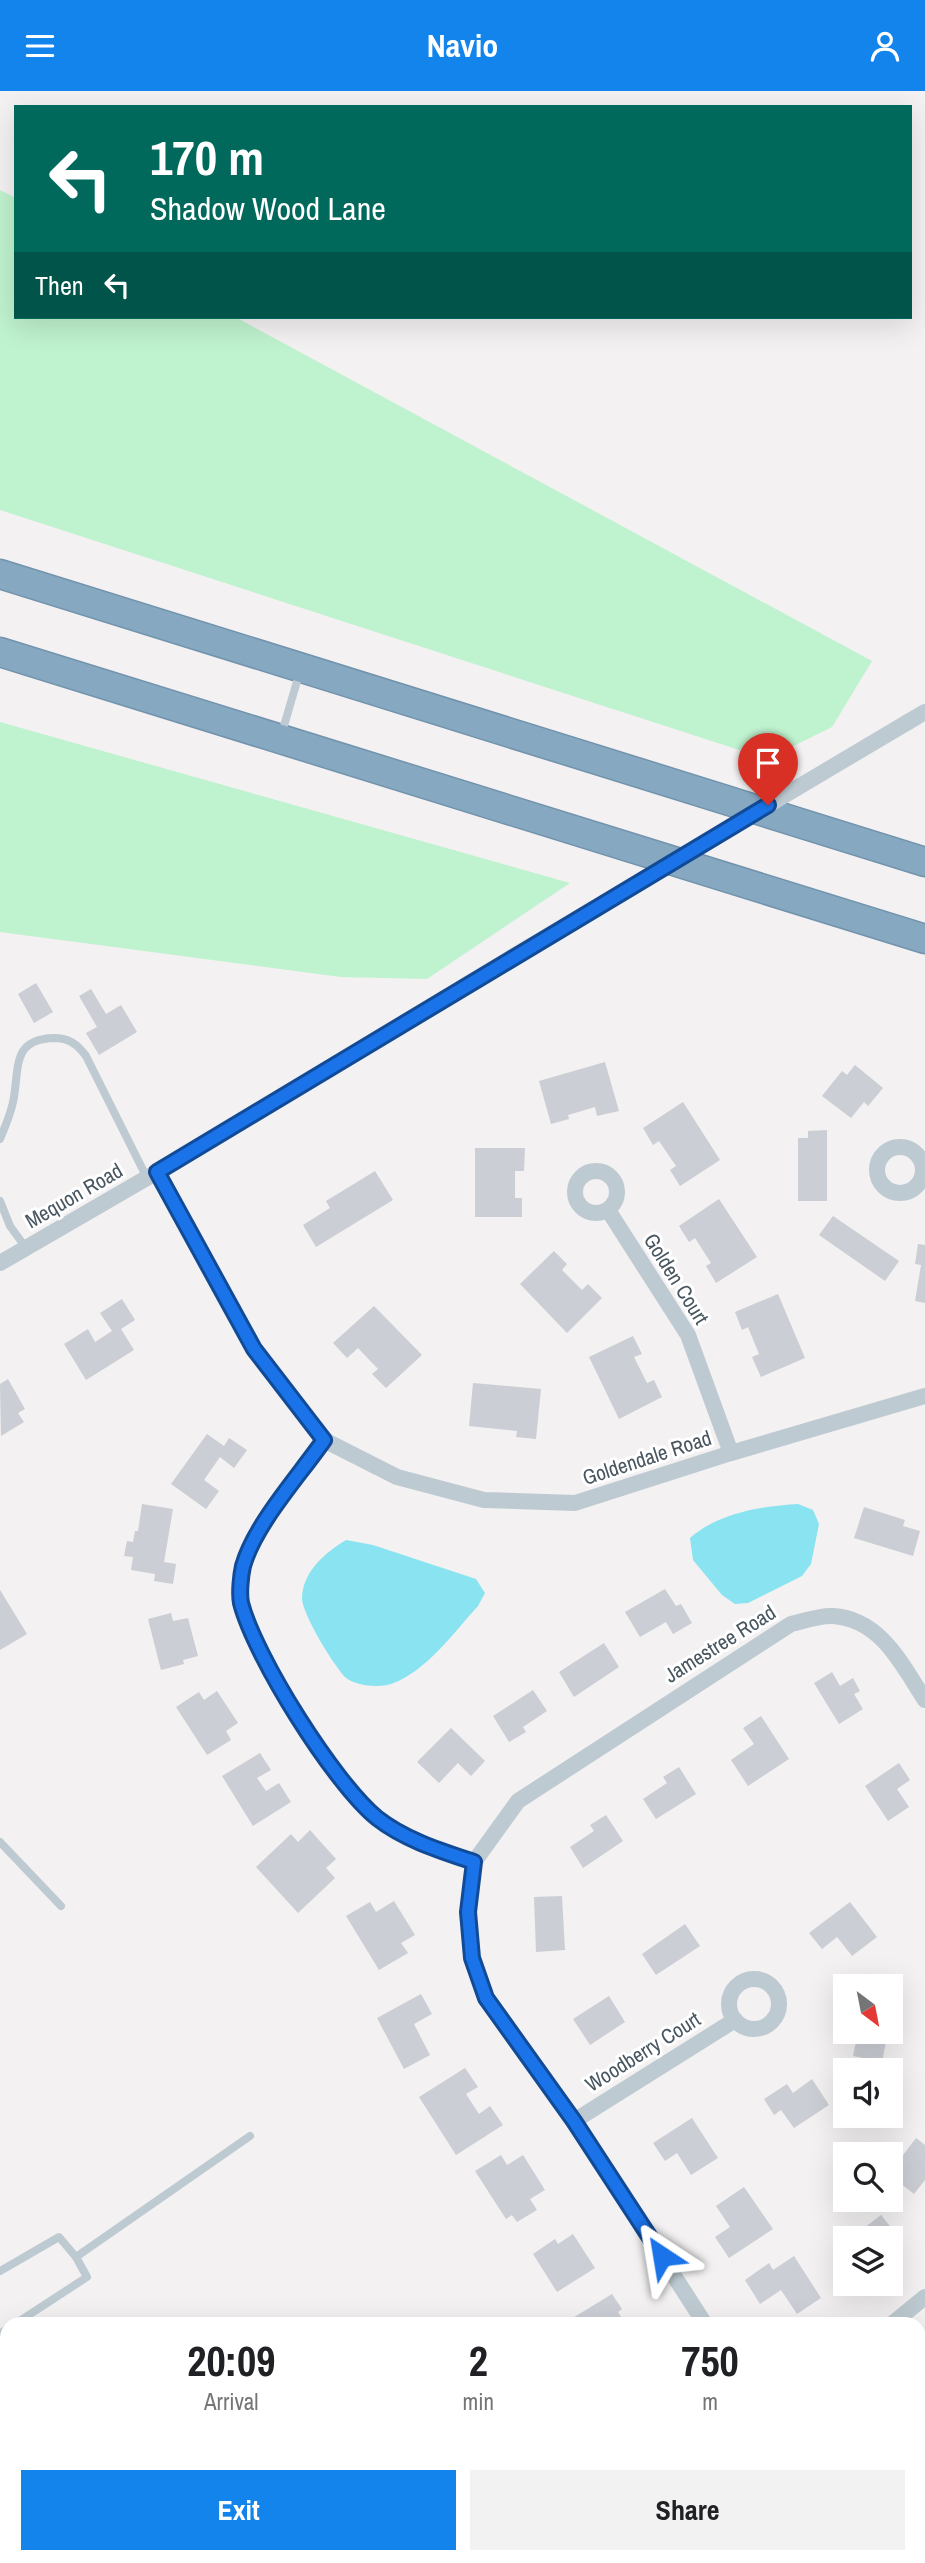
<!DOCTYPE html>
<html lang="en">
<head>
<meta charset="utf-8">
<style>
  :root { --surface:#fff; --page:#f2f2f2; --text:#202124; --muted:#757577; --accent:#1284ec }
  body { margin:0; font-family:"Archivo Narrow",sans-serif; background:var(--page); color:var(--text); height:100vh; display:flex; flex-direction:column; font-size:26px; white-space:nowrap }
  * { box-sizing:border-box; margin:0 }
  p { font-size:23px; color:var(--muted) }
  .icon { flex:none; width:38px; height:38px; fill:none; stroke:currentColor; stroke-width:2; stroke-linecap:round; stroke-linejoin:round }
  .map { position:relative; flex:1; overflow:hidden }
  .drawer { position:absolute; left:0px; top:2226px; width:926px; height:247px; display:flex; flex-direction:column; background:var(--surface); border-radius:21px 21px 0 0; box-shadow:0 7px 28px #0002 }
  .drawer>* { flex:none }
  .top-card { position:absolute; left:14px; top:14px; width:898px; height:214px; border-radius:0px; box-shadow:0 7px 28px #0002; background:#00695c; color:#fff; overflow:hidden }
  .needle { width:46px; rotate:148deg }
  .tools { position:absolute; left:833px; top:1883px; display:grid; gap:14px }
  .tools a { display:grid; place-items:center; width:70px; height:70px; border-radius:0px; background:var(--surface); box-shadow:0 7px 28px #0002; font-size:35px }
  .pin { position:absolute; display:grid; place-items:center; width:60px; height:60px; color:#fff; margin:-72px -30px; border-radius:50% 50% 50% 0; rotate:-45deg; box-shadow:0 0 7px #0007 }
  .pin .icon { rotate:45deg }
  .me { position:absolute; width:77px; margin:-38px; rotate:327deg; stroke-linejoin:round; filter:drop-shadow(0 0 5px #0008) }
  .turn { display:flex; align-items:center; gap:24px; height:147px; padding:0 21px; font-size:32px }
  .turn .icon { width:91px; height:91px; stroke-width:2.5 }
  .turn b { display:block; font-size:49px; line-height:60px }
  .then { display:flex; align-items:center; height:66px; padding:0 21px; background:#0003; gap:14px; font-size:26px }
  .eta { display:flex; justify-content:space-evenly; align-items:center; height:119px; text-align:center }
  .eta b { font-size:42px; font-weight:800; line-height:49px }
  .primary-button { display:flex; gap:14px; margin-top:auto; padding:14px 21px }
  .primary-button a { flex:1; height:80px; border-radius:0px; background:var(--accent); color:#fff; font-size:28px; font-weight:800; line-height:80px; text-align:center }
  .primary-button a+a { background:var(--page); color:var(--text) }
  header { display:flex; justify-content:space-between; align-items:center; height:91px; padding:0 21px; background:var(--accent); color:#fff; font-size:32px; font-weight:800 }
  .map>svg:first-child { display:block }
  .green { fill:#bff2ce }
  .water { fill:#8ae3f0 }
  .building { fill:#cbced4 }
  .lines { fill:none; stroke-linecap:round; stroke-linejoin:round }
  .highway-casing { stroke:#7293ad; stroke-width:31 }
  .lane { stroke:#becad1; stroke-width:8 }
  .street { stroke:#becad1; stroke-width:16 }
  .highway { stroke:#87a8c1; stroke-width:28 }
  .street-bridge { stroke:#becad1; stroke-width:16 }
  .route-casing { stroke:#114b97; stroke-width:18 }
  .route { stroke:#1a73e8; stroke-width:12 }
  .labels { text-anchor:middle; stroke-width:6; stroke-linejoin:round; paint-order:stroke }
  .street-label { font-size:21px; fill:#485660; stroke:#fff }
</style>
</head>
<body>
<header><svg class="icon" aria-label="menu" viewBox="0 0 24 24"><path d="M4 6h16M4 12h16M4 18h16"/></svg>Navio<svg class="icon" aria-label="person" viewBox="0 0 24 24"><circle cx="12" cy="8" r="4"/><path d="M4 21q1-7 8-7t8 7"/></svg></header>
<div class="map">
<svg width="925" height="2472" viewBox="0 0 925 2472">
  <rect width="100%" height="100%" fill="#f3f1f1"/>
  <g class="green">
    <path d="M0,99L16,107V226H235L872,570L832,636L767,668L0,419Z"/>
    <path d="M0,631L570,792L427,888L341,886L0,841Z"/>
  </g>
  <g class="water">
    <path d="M798,1413L813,1419L819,1433L811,1473L802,1485L748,1512L735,1513L722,1504L693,1469L690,1447C718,1422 762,1415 798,1413Z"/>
    <path d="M346,1449L373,1454L476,1488L485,1502L478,1515C454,1541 426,1581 391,1593C379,1597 355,1595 345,1586C333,1573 302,1523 302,1507C303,1480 325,1462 346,1449Z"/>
  </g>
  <g class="building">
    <path d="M36,892L53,921L34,932L18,903Z"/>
    <path d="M91,898L106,923L121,914L137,941L99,964L86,942L97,936L79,905Z"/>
    <path d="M605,971L619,1020L597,1025L595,1016L568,1024L569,1028L551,1033L539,990Z"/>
    <path d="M855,974L883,997L868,1015L864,1011L851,1027L822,1005L842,980L847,984Z"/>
    <path d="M683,1011L720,1069L680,1095L670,1079L676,1075L659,1050L653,1054L643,1037Z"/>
    <path d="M827,1039V1110H798V1047H808V1040Z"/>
    <path d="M475,1057H525L524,1080H515V1107H522V1126H475Z"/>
    <path d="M375,1080L393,1109L316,1156L303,1134L330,1117L326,1110Z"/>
    <path d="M719,1108L757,1166L716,1192L706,1175L711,1172L695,1147L689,1151L679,1135Z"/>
    <path d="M833,1125L899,1170L885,1190L819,1144Z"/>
    <path d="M918,1153L925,1154V1212L915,1210L921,1174L915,1173Z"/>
    <path d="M554,1160L567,1173L562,1179L582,1199L588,1193L602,1207L567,1242L520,1193Z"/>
    <path d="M778,1203L805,1267L761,1286L752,1266L759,1263L748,1236L742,1239L735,1221Z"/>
    <path d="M122,1208L135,1229L121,1238L134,1259L86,1289L64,1253L88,1238L95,1251L112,1240L100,1222Z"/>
    <path d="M374,1215L422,1264L386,1297L372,1283L378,1278L358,1257L347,1267L333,1252Z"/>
    <path d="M633,1245L642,1263L634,1266L647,1292L654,1289L662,1306L619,1328L589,1266Z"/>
    <path d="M8,1288L25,1318L18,1322L24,1331L1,1345L0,1293Z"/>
    <path d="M473,1292L541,1298L536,1348L516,1346L517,1340L469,1335Z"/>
    <path d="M207,1343L224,1355L229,1347L247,1359L234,1377L220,1366L204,1389L219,1400L206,1418L171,1393Z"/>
    <path d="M142,1413L173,1418L164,1471L176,1473L173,1493L154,1490L155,1483L131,1479L133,1466L124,1465L127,1450L133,1451L135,1440H138Z"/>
    <path d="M864,1416L905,1429L903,1435L920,1440L913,1465L854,1447Z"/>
    <path d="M665,1498L676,1515L681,1513L692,1532L673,1543L666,1531L640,1546L625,1521Z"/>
    <path d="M0,1499L27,1543L0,1559Z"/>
    <path d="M171,1522L173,1530L188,1527L198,1565L183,1569L184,1573L161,1579L148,1528Z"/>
    <path d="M604,1552L619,1576L574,1606L559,1581Z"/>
    <path d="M832,1581L840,1595L853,1587L860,1600L854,1603L863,1618L839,1633L814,1592Z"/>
    <path d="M533,1599L547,1620L523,1636L526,1641L509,1651L493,1625Z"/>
    <path d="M217,1600L238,1632L226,1640L231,1649L207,1664L176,1616L199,1601L204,1609Z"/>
    <path d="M761,1625L789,1668L748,1695L731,1669L754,1653L743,1637Z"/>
    <path d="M451,1637L485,1670L471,1685L458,1672L439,1692L417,1671Z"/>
    <path d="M260,1662L271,1679L257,1687L266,1700L279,1692L291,1711L253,1735L222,1685Z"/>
    <path d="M899,1672L910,1689L897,1698L909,1716L888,1730L865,1695Z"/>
    <path d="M679,1676L696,1703L656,1728L643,1708L667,1692L663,1686Z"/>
    <path d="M606,1724L623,1750L583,1777L570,1756L594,1740L590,1734Z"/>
    <path d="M310,1739L336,1768L326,1777L335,1787L298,1822L256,1776L291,1743L298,1751Z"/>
    <path d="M562,1805L565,1859L536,1861L534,1806Z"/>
    <path d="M394,1810L415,1844L401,1852L408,1862L379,1879L346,1825L370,1811L376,1821Z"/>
    <path d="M850,1811L877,1846L852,1865L837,1846L822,1858L809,1842Z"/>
    <path d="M685,1833L700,1855L656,1884L642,1863Z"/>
    <path d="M421,1903L432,1923L414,1933L430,1964L404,1978L377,1927Z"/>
    <path d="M609,1905L625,1931L590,1954L573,1928Z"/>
    <path d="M858,1941H888L882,1971L853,1965Z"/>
    <path d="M465,1977L478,1996L466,2003L479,2023L490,2015L503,2034L456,2064L419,2006Z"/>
    <path d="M812,1988L829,2014L794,2037L781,2019L774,2024L764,2008L787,1993L793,2002Z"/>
    <path d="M692,2027L718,2067L691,2084L677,2062L665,2070L653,2052Z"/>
    <path d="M916,2047L925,2054V2089L914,2103L891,2085V2080Z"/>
    <path d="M501,2064L507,2074L523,2064L545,2099L530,2108L537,2119L517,2131L512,2124L506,2128L475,2080Z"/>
    <path d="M744,2096L773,2138L729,2167L715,2146L730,2136L716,2115Z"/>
    <path d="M881,2124L897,2144L891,2149L851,2147Z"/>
    <path d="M573,2143L595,2177L557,2201L533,2163L555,2148L558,2153Z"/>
    <path d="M794,2165L821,2207L797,2223L781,2199L760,2213L745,2189L769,2172L773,2179Z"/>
    <path d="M612,2203L622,2218L618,2221L625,2232L573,2233L571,2228Z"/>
    <path d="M925,2425V2456L920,2459L919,2429Z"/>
    <path d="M729,2466H767L771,2472H730Z"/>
  </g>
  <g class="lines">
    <g class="highway-casing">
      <g id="highway">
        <path d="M0,483L925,771"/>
        <path d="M0,561L925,848"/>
      </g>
    </g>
    <g class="lane">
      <path d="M281,645L300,580"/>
      <path d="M0,1048C6,1034 12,1020 14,1006C19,975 13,948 54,947C69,947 77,953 86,965L147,1087"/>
      <path d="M0,1110L10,1135L26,1157"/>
      <path d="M0,1751L61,1815"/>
      <path d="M0,2180L59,2146L76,2166"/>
      <path d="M15,2233L87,2186L76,2166L250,2045"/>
      <path d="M0,2243L7,2238"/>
      <path d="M478,2466L486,2472"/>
      <path d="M426,2472L437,2466"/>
    </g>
    <g class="street">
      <path d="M908,631L925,621"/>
      <circle cx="900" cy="1079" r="23"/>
      <circle cx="596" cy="1101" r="21"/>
      <path d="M157,1081L254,1258L324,1349L397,1386L484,1409L575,1412L731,1362L925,1305"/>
      <path d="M608,1119L688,1244L731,1362"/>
      <path d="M0,1172L157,1081L512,866"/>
      <path d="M324,1349C299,1385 255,1433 243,1475C241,1484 239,1502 241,1512C255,1565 334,1693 377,1727C405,1749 441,1759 474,1771"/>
      <circle cx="754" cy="1913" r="25"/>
      <path d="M574,2030L735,1929"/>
      <path d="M705,2233L574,2030L486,1907L472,1867L468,1821L474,1771L518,1710L791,1533C804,1530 820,1524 833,1525C881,1528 902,1574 925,1609"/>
      <path d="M892,2233L925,2206"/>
      <path d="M0,2459L9,2472"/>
      <path d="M859,2466L864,2472"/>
    </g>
    <use href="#highway" class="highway"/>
    <path class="street-bridge" d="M512,866L908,631"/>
  </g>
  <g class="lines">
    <g class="route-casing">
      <path id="route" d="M662,2165L574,2030L486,1907L472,1867L468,1821L474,1771C441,1760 405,1749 377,1727C334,1692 255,1566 241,1512C239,1502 241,1484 243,1475C255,1433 299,1385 324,1349L254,1258L157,1081L768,714"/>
    </g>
    <use href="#route" class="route"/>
  </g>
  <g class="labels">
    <g class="street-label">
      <text transform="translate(74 1105) rotate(-30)" y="7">Mequon Road</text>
      <text transform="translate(676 1188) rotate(58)" y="7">Golden Court</text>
      <text transform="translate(647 1367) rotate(-18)" y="7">Goldendale Road</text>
      <text transform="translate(720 1553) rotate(-32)" y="7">Jamestree Road</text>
      <text transform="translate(643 1961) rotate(-32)" y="7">Woodberry Court</text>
    </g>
  </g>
</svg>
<div class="tools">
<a><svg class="needle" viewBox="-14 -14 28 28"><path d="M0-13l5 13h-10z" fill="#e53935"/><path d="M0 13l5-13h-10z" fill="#757577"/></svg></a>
<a><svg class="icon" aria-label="sound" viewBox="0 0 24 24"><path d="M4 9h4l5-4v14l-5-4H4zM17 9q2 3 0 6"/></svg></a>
<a><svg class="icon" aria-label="search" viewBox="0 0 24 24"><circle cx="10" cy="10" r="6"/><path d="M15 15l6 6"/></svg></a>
<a><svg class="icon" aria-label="layers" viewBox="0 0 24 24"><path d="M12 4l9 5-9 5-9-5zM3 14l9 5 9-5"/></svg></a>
</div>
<div class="pin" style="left:768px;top:714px;background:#d93025"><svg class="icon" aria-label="arrive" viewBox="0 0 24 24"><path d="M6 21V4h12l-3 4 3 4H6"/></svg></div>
<svg class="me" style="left:662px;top:2165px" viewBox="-20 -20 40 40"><path d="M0-17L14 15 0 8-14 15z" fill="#1a73e8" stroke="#fff" stroke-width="4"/></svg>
<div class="top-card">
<div class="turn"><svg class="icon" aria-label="left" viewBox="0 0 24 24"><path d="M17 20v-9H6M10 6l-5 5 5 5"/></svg><div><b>170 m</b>Shadow Wood Lane</div></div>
<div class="then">Then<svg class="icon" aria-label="left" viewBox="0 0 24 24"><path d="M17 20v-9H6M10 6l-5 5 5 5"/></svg></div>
</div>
<section class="drawer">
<div class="eta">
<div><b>20:09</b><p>Arrival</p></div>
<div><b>2</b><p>min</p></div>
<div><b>750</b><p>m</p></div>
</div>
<div class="primary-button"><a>Exit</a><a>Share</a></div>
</section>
</div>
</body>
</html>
